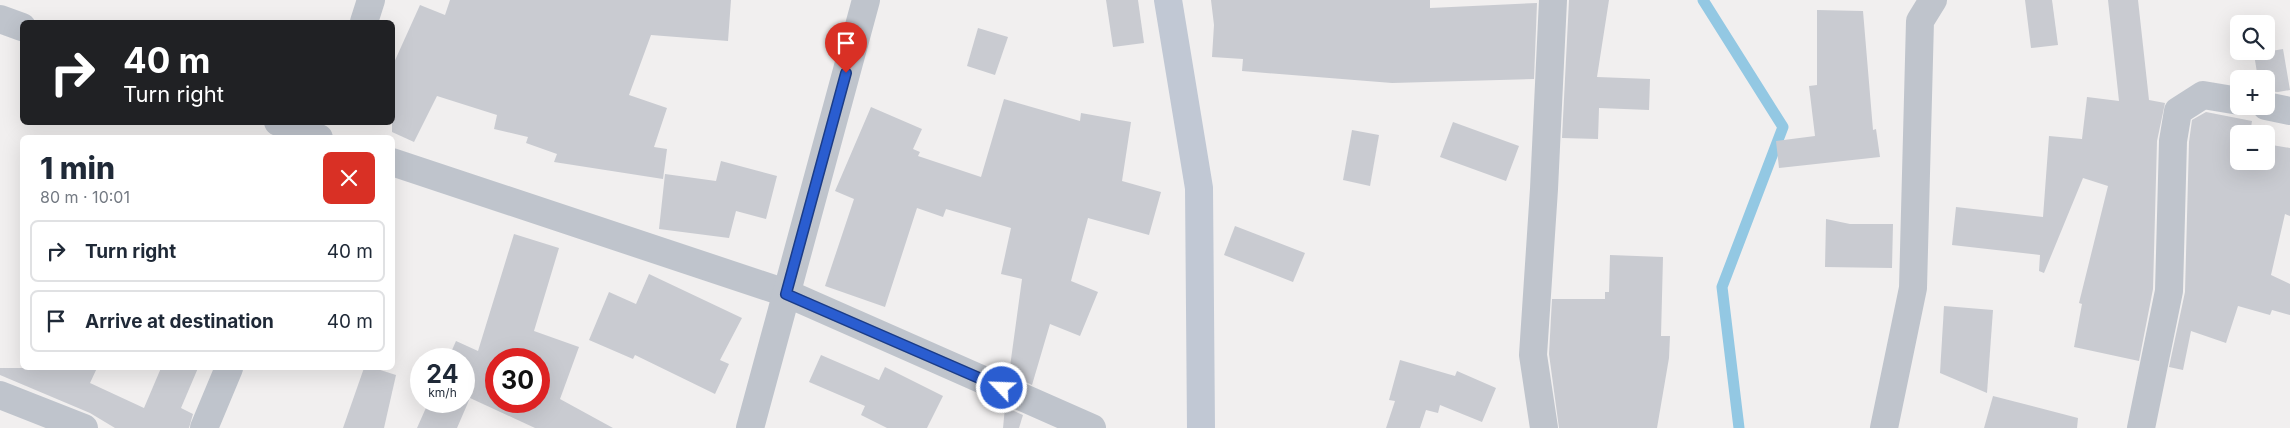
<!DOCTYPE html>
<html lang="en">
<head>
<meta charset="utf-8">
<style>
  :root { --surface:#fff; --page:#f6f6f7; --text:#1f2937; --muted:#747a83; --line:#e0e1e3 }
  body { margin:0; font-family:Inter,sans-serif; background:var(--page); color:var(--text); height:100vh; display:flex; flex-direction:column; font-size:19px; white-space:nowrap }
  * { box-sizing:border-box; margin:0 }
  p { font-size:16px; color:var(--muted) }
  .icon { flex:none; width:28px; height:28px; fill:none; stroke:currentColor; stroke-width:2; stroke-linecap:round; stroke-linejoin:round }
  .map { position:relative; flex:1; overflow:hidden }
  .details { position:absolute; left:20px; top:135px; width:375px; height:235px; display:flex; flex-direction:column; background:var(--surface); border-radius:8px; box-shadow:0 5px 20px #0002 }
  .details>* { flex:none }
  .top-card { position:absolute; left:20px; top:20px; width:375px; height:105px; border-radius:8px; box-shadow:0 5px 20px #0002; background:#202124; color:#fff; overflow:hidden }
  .fabs { position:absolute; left:2230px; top:15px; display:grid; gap:10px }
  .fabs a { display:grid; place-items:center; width:45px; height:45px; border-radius:8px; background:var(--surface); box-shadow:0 5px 20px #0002; font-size:25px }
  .speed { position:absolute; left:410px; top:348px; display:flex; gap:10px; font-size:25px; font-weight:700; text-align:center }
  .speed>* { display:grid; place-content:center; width:65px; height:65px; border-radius:50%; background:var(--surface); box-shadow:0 5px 20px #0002; line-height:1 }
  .speed small { font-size:12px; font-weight:400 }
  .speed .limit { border:8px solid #d22; background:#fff; color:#111 }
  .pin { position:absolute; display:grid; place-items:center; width:42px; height:42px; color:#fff; margin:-51px -21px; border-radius:50% 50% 50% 0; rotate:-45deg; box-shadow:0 0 5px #0007 }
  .pin .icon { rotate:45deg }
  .me { position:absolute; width:55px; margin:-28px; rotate:294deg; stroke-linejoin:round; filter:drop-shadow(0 0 4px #0008) }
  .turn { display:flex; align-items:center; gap:18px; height:105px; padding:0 20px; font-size:22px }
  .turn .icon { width:65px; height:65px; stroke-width:2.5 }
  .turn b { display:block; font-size:35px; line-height:42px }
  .round { display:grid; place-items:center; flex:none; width:52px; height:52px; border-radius:8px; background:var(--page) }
  .summary { display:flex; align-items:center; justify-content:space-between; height:85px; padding:0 20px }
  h1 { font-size:30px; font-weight:800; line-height:38px }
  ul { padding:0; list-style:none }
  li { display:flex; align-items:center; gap:15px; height:62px; margin:0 10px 8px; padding:0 10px; border:2px solid var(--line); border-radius:8px }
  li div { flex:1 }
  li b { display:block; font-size:19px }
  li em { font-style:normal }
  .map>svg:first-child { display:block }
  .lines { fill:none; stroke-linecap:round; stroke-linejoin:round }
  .stream { stroke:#93c8e3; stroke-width:11 }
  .building { fill:#c9cbd1; fill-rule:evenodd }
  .street { stroke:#bfc4cc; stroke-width:28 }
  .secondary { stroke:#c1c8d4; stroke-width:28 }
  .route-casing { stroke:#1b3c87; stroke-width:12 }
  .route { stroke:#2a5dd0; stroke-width:9 }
</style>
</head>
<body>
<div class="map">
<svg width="2290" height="428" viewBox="0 0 2290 428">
  <rect width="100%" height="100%" fill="#f1efef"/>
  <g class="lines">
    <path class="stream" d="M1703,0L1783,127L1722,287L1739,428"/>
  </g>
  <g class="building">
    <path d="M450,0H731L728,41L651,35L629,95L667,108L654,147L667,149L663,179L554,162L557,154L526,143L528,137L494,129L497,115L437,96L414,142L392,132V67L420,5L445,15Z"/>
    <path d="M1106,0H1138L1144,43L1113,47Z"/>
    <path d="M1211,0H1430V8L1537,3L1534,79L1392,83L1242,71L1243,59L1212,57L1214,25Z"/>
    <path d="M1569,0H1609L1597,77L1650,79L1649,110L1599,108L1598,139L1562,138Z"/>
    <path d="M2025,0H2052L2058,45L2031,48Z"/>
    <path d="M2108,0H2138L2149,100L2165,103L2157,141L2153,289L2139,361L2074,347L2082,304L2079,303L2108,186L2083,178L2044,273L2039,271L2040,255L1952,245L1956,207L2043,217L2049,136L2082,139L2087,97L2119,101Z"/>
    <path d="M1817,10L1863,11L1873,130L1876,129L1880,157L1779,168L1776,141L1815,136L1809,86L1817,85Z"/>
    <path d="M978,28L1008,37L995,75L967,66Z"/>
    <path d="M2283,49L2290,90L2278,92L2266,91V79H2258L2254,54Z"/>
    <path d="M1004,99L1080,121L1081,113L1131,122L1122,181L1161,192L1149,235L1088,218L1071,281L1098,292L1080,336L1050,324L1032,385L1009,374L1022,279L1001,274L1011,228L946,209L943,217L917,208L885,307L825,286L854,199L835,191L871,107L922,129L913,149L920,152L918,156L981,177Z"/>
    <path d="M2206,112L2252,121L2250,134H2239V161H2266V144L2290,148V216L2285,214L2271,275L2290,284V315L2272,310L2270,315L2238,306L2226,343L2191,331L2183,370L2169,367L2185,292L2189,142L2192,120Z"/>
    <path d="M1453,122L1519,146L1506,181L1440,157Z"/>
    <path d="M1352,130L1379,135L1370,186L1343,180Z"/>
    <path d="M721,161L777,176L766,219L736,211L729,238L659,229L665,174L716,181Z"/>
    <path d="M1826,219L1850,224H1893L1892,268L1825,267Z"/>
    <path d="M1235,226L1305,253L1293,282L1224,255Z"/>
    <path d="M514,234L559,248L534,331L579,347L560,399L613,428H535L470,398L457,428H417L429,401H464V359H448L456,341L478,351ZM496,359H539V401H496Z"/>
    <path d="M1610,255L1663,257L1661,336H1670L1669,358L1657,428H1559L1549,354L1552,299H1605V292H1609Z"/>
    <path d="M649,274L742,318L720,360L729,364L715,394L635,355L633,359L589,340L609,292L636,304Z"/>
    <path d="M1944,306L1993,310L1987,393L1940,373Z"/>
    <path d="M821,355L879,380L885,367L943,396L927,428H887L861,415L865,406L809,382Z"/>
    <path d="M1400,360L1455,376L1457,371L1496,388L1482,422L1440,405L1438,413L1426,410L1420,428H1386L1395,401L1389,400Z"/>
    <path d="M0,368H97L90,383L144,408L161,368H198L181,408L193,414L189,428H115L90,413L0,375Z"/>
    <path d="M364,368H374L396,375L384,428H343Z"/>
    <path d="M1993,396L2078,418L2077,428H1984Z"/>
    <path d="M1005,407L1023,415L1019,428H1003Z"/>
  </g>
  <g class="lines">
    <g class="street">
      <path d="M0,19L22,27"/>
      <path d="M364,22L371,0"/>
      <path d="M2266,106L2290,111"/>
      <path d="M278,122L319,138"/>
      <path d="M392,162L786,293L1092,428"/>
      <path d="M0,395L84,428"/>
      <path d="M204,428L229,368"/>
      <path d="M750,428L866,0"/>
      <path d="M1544,428L1533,355L1544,189L1553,0"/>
      <path d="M1884,428L1913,288L1920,21L1933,0"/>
      <path d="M2141,428L2169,291L2173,141L2178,111L2203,95L2239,101"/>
    </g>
    <path class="secondary" d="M1168,0L1199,188L1201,428"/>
  </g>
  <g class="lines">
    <g class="route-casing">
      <path id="route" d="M846,73L786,294L1002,388"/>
    </g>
    <use href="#route" class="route"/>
  </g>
</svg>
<div class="fabs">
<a><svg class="icon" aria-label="search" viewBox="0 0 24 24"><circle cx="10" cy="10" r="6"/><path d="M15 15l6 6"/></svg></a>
<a>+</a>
<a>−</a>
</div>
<div class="speed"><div>24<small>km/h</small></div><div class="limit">30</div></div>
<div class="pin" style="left:846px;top:73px;background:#d93025"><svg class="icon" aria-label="arrive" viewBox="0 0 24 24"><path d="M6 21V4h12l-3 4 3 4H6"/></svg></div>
<svg class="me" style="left:1002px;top:388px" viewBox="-20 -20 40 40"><circle r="17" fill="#2a5dd0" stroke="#fff" stroke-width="3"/><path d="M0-11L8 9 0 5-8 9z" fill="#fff"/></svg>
<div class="top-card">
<div class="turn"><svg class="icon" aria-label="right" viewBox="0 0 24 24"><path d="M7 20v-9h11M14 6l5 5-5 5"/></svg><div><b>40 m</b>Turn right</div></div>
</div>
<section class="details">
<div class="summary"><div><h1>1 min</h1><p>80 m · 10:01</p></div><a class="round" style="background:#d93025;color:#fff"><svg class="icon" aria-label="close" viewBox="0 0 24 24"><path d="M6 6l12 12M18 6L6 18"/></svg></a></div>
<ul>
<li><svg class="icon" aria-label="right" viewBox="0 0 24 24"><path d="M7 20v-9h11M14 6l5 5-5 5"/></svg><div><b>Turn right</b></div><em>40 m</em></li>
<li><svg class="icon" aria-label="arrive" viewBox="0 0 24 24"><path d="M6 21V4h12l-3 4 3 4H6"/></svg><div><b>Arrive at destination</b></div><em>40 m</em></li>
</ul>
</section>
</div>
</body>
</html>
